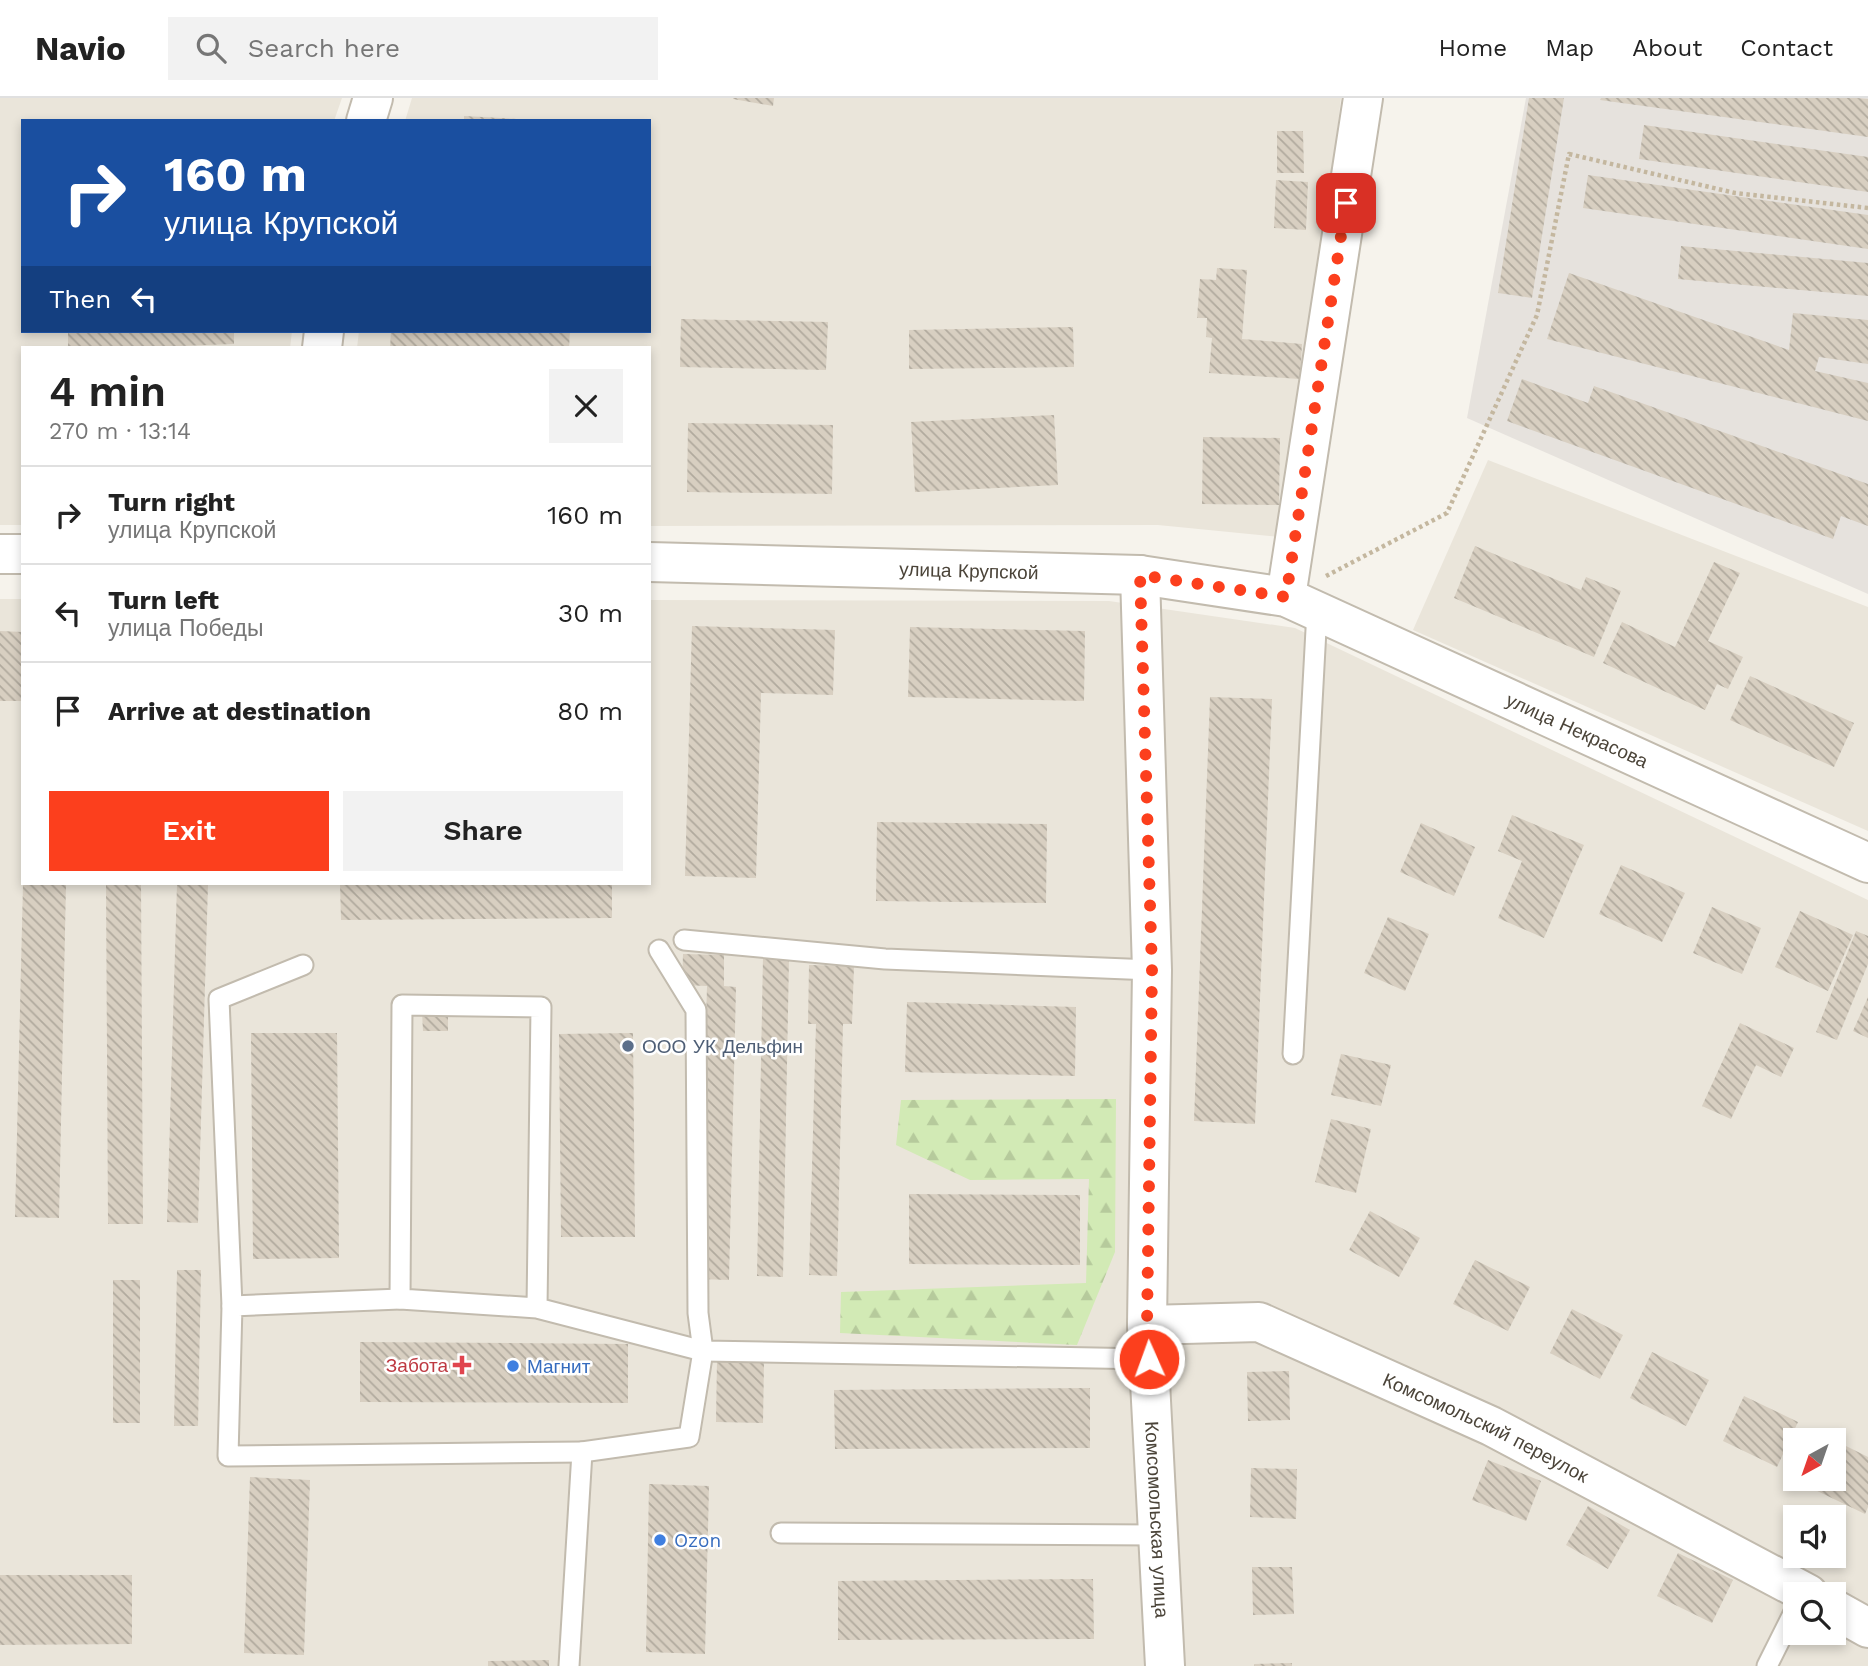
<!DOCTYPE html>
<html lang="en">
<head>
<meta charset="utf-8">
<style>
  :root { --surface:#fff; --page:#f2f2f2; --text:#222; --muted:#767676; --line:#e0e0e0; --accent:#fc3f1d }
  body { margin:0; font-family:"Work Sans",sans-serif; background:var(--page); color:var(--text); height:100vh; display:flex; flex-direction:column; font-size:26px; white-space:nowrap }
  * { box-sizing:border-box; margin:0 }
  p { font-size:23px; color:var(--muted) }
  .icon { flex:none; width:38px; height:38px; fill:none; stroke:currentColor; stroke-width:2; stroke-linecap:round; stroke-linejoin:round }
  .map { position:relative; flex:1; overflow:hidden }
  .details { position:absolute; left:21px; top:248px; width:630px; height:539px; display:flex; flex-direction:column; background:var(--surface); border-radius:0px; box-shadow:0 4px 10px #0003 }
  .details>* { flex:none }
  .top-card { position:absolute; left:21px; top:21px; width:630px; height:214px; border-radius:0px; box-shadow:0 4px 10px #0003; background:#1a4fa0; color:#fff; overflow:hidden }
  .needle { width:46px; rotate:220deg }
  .fabs { position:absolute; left:1783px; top:1330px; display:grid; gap:14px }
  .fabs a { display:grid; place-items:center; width:63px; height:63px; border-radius:0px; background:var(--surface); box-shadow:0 4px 10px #0003; font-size:35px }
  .pin { position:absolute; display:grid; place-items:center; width:60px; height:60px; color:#fff; margin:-30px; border-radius:14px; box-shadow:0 4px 10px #0006 }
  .me { position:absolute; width:77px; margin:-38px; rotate:358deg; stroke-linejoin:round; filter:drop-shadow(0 0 5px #0008) }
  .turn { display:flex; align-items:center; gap:24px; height:147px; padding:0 28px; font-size:32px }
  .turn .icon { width:91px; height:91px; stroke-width:2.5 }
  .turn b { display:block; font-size:49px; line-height:60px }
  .then { display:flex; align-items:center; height:66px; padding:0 28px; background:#0003; gap:14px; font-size:26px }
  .round { display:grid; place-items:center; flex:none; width:74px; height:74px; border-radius:0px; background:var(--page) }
  .summary { display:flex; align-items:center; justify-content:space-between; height:119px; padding:0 28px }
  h1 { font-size:42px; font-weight:600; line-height:52px }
  .button { display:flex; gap:14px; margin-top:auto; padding:14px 28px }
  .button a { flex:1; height:80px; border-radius:0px; background:var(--accent); color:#fff; font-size:28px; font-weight:600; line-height:80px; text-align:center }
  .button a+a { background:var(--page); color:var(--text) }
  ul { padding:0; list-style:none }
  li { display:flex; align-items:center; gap:21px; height:98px; padding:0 28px; border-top:2px solid var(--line) }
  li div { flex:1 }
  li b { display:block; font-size:26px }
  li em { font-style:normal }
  header { display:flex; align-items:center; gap:42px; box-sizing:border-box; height:98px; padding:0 35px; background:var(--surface); border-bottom:2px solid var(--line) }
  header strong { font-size:33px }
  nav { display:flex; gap:38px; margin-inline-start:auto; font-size:24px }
  .search { width:490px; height:63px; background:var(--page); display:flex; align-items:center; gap:18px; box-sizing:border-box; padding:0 24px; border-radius:0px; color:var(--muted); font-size:26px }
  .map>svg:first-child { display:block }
  .residential { fill:#eae5da; fill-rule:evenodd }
  .industrial { fill:#e6e2dd }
  .forest { fill:url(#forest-firs) }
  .building { fill:url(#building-back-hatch) }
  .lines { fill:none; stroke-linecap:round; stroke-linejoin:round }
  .service-casing { stroke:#c2bbae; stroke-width:23 }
  .minor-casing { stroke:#c2bbae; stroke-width:42 }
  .tertiary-casing { stroke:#c2bbae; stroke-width:42 }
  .path { stroke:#c4b79f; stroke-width:4.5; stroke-dasharray:3.5 3.5; stroke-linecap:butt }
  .service { stroke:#fff; stroke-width:19 }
  .minor { stroke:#fff; stroke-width:38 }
  .tertiary { stroke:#fff; stroke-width:38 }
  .route { stroke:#fc3f1d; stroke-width:12; stroke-dasharray:0 21.6 }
  .service-dot { fill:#5c6f8a; stroke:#fff; stroke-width:2.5 }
  .health-dot { fill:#e0444e; stroke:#fff; stroke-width:2.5 }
  .shop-dot { fill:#3f7fe0; stroke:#fff; stroke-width:2.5 }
  .labels { text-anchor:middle; stroke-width:5; stroke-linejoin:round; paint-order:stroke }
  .street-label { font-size:19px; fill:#4b4439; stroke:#fff }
  .service-label { font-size:19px; fill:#4e5e75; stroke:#fff; text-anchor:start }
  .health-label { font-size:19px; fill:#be3a42; stroke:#fff; text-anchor:end }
  .shop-label { font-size:19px; fill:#366cbe; stroke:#fff; text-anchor:start }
</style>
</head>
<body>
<header>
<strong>Navio</strong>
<div class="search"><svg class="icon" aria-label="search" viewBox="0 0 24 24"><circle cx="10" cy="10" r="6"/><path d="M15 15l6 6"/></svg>Search here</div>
<nav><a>Home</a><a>Map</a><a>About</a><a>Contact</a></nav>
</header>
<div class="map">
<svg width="1868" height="1568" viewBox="0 0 1868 1568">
  <defs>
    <pattern id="forest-firs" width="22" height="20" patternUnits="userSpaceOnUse" patternTransform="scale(1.75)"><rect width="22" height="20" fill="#d2eab5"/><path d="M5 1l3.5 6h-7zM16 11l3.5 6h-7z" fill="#b6ca9c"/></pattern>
    <pattern id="building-back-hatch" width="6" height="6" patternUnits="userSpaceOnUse" patternTransform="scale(1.75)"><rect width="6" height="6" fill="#d8cfc1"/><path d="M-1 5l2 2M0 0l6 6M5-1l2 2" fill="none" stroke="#b1aa9e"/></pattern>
  </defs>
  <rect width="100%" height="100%" fill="#f6f3ec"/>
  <g class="residential">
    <path d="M0,0H342L334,23H23V233H292L290,250H23V427H0Z"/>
    <path d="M412,0H1341L1289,440L1158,427L649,428V250H357L359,233H649V23H405Z"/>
    <path d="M1488,362L1868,509V733L1413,532Z"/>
    <path d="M0,501H23V786H649V502L1109,503L1295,530L1868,802V1568H0ZM1796,1342H1834V1381H1796ZM1796,1419H1834V1458H1796ZM1796,1496H1834V1535H1796Z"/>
  </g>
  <path class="industrial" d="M1526,0H1868V496L1467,320Z"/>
  <path class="forest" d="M1116,1001L1115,1154L1077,1247L840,1235L841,1194L1086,1185L1089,1081L970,1082L896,1047L901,1002Z"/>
  <g class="building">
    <path d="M733,0H774L773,8L733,1Z"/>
    <path d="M1529,0H1564L1532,200L1498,195Z"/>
    <path d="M1601,0H1857L1868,1V39L1600,2Z"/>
    <path d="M464,18L517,21V23H464Z"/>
    <path d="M1644,27L1868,59V94L1639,61Z"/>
    <path d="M1277,33H1303L1304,75H1277Z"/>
    <path d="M1588,77L1868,117V151L1583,110Z"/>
    <path d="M1276,82L1308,84L1306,132L1274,130Z"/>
    <path d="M1681,148L1868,165V198L1678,181Z"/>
    <path d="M1217,170L1247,172L1242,241L1302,246L1300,281L1209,275L1212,240L1206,239L1207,220H1197L1200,181L1216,182Z"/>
    <path d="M1569,175L1789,252L1793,215L1868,222V266L1819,259L1815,273L1868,285V323L1547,241Z"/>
    <path d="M681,221L828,224L826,272L680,269Z"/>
    <path d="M1073,229L1074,269L909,271V232Z"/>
    <path d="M68,233H234V246L127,250H68Z"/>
    <path d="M391,233H570L569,250H390Z"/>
    <path d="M1522,281L1588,305L1594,288L1868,386V428L1841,418L1833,441L1507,323Z"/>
    <path d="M1054,317L1058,387L915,394L911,324Z"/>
    <path d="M688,325L833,327L832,396L687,394Z"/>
    <path d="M1203,339L1280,340L1279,407L1202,406Z"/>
    <path d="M1475,448L1581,492L1586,479L1621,493L1594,559L1454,500Z"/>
    <path d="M1714,464L1740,475L1708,543L1743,559L1728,591L1717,586L1705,612L1603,565L1622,524L1675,549Z"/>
    <path d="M692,528L835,532L833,597L761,595L756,780L685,778Z"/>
    <path d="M910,529L1085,533L1084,603L908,599Z"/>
    <path d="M0,533L23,534V603H0Z"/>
    <path d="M1750,578L1854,625L1834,669L1730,622Z"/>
    <path d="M1210,599L1272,601L1255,1026L1194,1023Z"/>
    <path d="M1512,717L1584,747L1544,840L1498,820L1522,763L1498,753Z"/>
    <path d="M877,724L1047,726L1046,805L876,803Z"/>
    <path d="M1421,725L1475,749L1454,798L1400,774Z"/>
    <path d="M1621,767L1685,795L1662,844L1599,816Z"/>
    <path d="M23,786H66L59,1120L15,1119Z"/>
    <path d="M106,786H141L143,1126H108Z"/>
    <path d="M177,786H208L198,1125L167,1124Z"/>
    <path d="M340,786H612V820L341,822Z"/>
    <path d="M1712,809L1761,830L1742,876L1693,855Z"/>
    <path d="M1800,813L1853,837L1828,893L1775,869Z"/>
    <path d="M1388,819L1429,836L1405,893L1364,875Z"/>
    <path d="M1856,833L1868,838V866L1837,942L1816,934Z"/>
    <path d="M683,856L724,857V888L736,889L729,1182L699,1181L707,888L682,887Z"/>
    <path d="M763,859L789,860L783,1179L757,1178Z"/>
    <path d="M809,867L854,868L852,926H843L837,1178L809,1177L816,926H808Z"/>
    <path d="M1868,899V940L1853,933Z"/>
    <path d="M907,904L1076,909L1075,978L905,974Z"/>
    <path d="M422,914H448V933H423Z"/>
    <path d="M1740,925L1794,950L1781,979L1756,967L1731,1021L1702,1008Z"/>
    <path d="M251,935H337L339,1160L253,1161Z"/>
    <path d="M633,935L635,1139H561L559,936Z"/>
    <path d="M1341,956L1391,967L1381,1008L1331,997Z"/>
    <path d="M1331,1021L1371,1031L1356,1095L1315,1084Z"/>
    <path d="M909,1096L1080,1097V1167L909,1166Z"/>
    <path d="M1370,1113L1420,1140L1399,1179L1349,1152Z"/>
    <path d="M1475,1162L1530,1189L1508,1233L1453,1206Z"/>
    <path d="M177,1172H201L198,1328H174Z"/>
    <rect x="113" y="1182" width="27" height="143"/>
    <path d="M1572,1211L1623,1237L1600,1281L1550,1255Z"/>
    <path d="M360,1244L628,1246V1305L360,1304Z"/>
    <path d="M1652,1254L1709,1282L1686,1328L1630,1300Z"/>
    <path d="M717,1262L764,1263L763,1325L716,1324Z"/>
    <path d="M1289,1273L1290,1322L1248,1323L1247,1274Z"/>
    <path d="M1090,1290V1350L835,1351L834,1292Z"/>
    <path d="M1744,1298L1798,1324L1777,1369L1723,1343Z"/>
    <path d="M1834,1342L1868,1359V1409L1865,1416L1809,1389L1812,1381H1834Z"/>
    <path d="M1488,1362L1541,1383L1526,1423L1472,1402Z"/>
    <path d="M1251,1370L1297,1371L1296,1421L1250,1419Z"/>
    <path d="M250,1379L310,1382L304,1557L244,1555Z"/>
    <path d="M649,1386L709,1388L705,1556L646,1554Z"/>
    <path d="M1588,1408L1630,1432L1608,1471L1566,1447Z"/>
    <path d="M1678,1455L1733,1482L1712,1525L1657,1498Z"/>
    <path d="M1252,1469H1292L1294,1516L1253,1517Z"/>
    <path d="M0,1477H132V1546L0,1547Z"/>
    <path d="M1093,1481L1094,1541L838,1542V1483Z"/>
    <path d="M549,1562V1568H488V1563Z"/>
    <path d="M1292,1565V1568H1254V1566Z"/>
  </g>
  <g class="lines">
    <g class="service-casing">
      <g id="service">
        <path d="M684,842L885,861L1152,872"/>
        <path d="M1293,956L1317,513"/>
        <path d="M400,1201L232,1208L228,1358L582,1354"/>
        <path d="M232,1208L219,901L303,867"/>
        <path d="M537,1210L541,909L402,907L400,1201L537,1210L703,1253L1149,1261"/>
        <path d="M781,1435L1158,1437"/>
        <path d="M569,1568L582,1354L689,1339L703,1253L698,1215L696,912L659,852"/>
        <path d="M1767,1568L1796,1510"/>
      </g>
    </g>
    <g class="minor-casing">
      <g id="minor">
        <path id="s1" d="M1140,477L1152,872L1147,1227L1165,1568"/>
        <path d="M1286,499L1363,0"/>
        <path id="s2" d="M1147,1227L1259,1224L1491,1328L1808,1496"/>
        <path d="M1834,1511L1868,1530"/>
      </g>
    </g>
    <g class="tertiary-casing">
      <g id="tertiary">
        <path d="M366,23L373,0"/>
        <path d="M322,250L324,233"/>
        <path d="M0,456H23"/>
        <path id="s3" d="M649,464L1140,477L1286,499L1868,765"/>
      </g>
    </g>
    <path class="path" d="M1326,478L1447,415L1537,217L1569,56L1735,95L1868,110"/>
    <use href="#service" class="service"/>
    <use href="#minor" class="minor"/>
    <use href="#tertiary" class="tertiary"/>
  </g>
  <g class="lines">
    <path class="route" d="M1149,1261L1147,1227L1152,872L1140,477L1286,499L1346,105"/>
  </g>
  <circle class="service-dot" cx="628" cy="948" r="7"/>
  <path class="health-dot" d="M458.5 1256.5h7v7h7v7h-7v7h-7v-7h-7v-7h7z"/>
  <g class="shop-dot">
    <circle cx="513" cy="1268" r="7"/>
    <circle cx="660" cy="1442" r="7"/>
  </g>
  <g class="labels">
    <g class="street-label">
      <text dy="7" stroke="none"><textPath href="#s3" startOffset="320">улица Крупской</textPath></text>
      <text dy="7" stroke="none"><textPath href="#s3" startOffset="959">улица Некрасова</textPath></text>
      <text dy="7" stroke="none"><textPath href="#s2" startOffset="362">Комсомольский переулок</textPath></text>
      <text dy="7" stroke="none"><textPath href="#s1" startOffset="945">Комсомольская улица</textPath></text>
    </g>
    <g class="service-label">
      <text x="642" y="955">ООО УК Дельфин</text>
    </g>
    <g class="health-label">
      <text x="448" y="1274">Забота</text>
    </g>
    <g class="shop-label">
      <text x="527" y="1275">Магнит</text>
      <text x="674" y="1449">Ozon</text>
    </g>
  </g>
</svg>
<div class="fabs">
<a><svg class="needle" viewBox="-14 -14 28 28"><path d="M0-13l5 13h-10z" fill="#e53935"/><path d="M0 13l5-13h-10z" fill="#767676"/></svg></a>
<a><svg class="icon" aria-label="sound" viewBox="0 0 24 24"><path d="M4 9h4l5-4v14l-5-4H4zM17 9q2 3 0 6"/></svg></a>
<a><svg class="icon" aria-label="search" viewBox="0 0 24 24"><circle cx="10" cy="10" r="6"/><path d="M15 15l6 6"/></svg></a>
</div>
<div class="pin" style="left:1346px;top:105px;background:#d93025"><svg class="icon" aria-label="arrive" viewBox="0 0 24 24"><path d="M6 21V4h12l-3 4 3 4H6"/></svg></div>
<svg class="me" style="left:1149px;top:1261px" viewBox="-20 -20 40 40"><circle r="17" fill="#fc3f1d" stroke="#fff" stroke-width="3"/><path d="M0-11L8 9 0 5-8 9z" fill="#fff"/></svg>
<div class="top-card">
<div class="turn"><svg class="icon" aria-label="right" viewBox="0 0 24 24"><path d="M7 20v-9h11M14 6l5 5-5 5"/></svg><div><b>160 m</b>улица Крупской</div></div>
<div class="then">Then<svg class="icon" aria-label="left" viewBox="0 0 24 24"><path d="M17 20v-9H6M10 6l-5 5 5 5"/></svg></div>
</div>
<section class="details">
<div class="summary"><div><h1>4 min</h1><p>270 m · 13:14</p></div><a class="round"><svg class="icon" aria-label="close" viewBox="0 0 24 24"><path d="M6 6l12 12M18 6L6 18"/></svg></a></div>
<ul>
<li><svg class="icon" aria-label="right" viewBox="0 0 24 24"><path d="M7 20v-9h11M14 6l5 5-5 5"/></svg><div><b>Turn right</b><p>улица Крупской</p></div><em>160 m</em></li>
<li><svg class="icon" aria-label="left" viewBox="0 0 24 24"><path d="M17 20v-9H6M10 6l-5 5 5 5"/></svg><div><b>Turn left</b><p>улица Победы</p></div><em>30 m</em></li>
<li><svg class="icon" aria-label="arrive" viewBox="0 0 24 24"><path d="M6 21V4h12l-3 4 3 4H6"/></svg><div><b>Arrive at destination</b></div><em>80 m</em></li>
</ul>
<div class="button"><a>Exit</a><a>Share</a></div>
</section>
</div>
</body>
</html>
